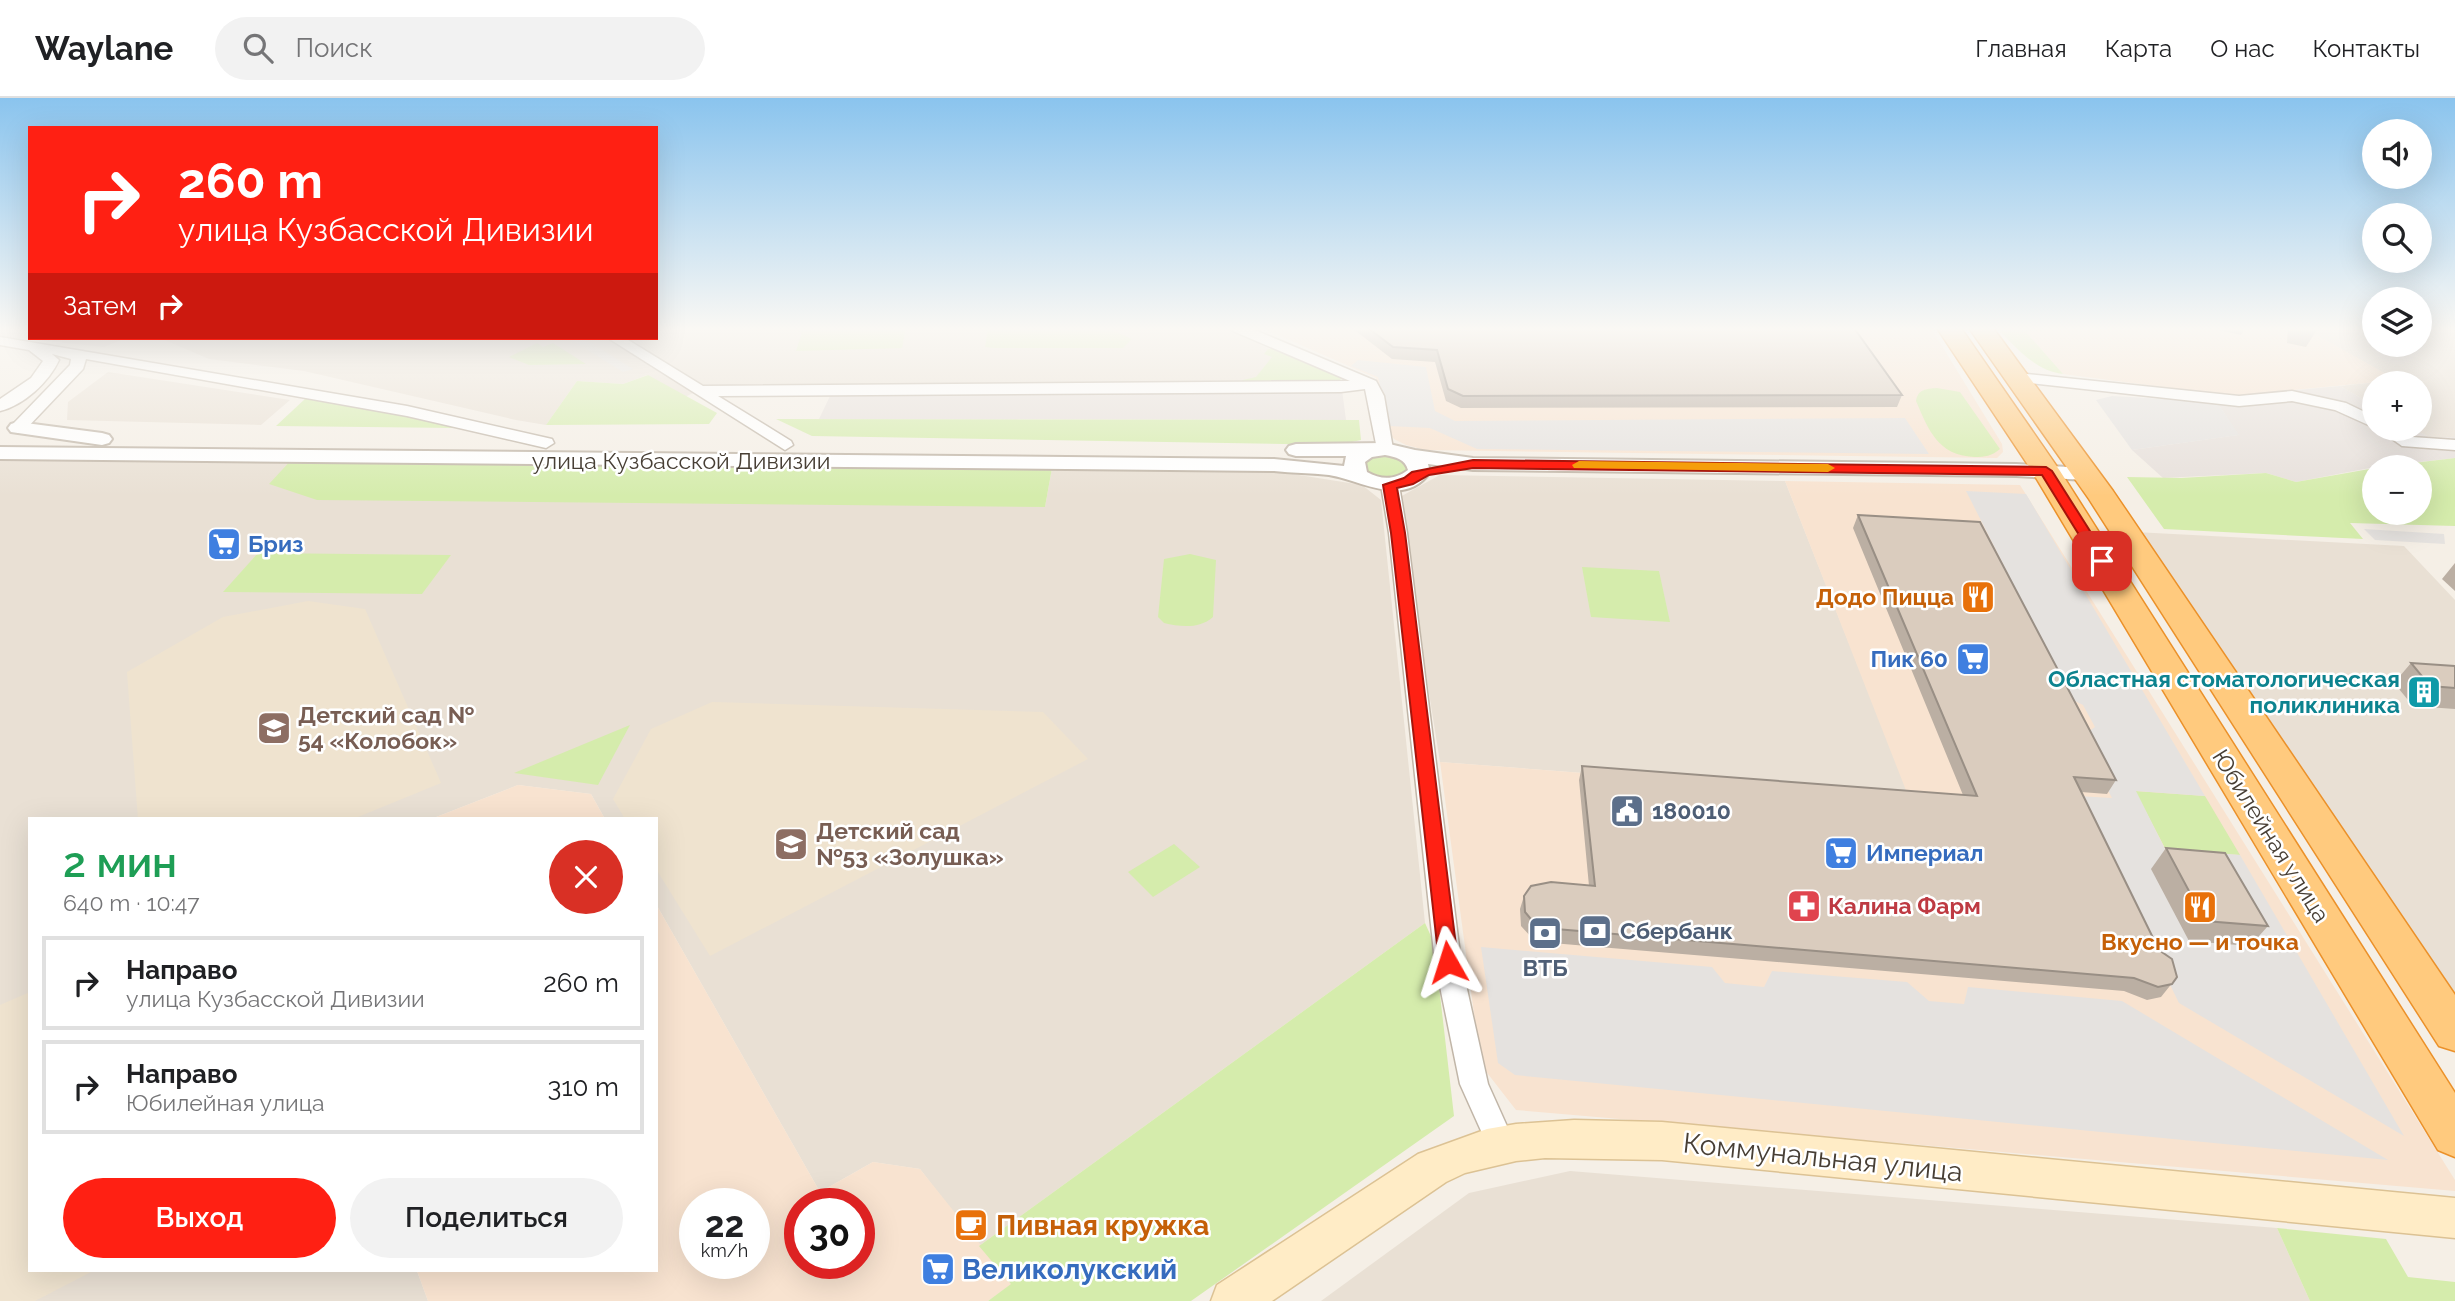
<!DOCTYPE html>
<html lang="ru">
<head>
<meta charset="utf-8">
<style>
  :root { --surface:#fff; --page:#f2f2f2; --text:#202124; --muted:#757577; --line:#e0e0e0; --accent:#ff2013 }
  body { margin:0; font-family:Raleway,sans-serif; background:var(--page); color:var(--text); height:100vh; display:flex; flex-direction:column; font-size:26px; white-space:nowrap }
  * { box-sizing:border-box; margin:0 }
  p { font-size:23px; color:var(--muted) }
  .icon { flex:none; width:38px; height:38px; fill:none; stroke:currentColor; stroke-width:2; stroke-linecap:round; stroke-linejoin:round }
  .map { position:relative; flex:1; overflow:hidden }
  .side { position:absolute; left:28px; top:719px; width:630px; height:455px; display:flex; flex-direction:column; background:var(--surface); border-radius:0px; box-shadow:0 7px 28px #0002 }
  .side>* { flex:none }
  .top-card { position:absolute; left:28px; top:28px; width:630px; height:214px; border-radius:0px; box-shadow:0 7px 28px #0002; background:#ff2013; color:#fff; overflow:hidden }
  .fabs { position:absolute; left:2362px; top:21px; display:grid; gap:14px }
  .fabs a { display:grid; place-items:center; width:70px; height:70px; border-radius:50%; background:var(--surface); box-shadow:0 7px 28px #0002; font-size:35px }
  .speed { position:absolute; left:679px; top:1090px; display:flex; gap:14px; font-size:35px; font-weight:700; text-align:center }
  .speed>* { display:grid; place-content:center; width:91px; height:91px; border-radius:50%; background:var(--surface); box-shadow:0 7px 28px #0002; line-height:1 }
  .speed small { font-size:18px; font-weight:400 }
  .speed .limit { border:10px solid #d22; background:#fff; color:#111 }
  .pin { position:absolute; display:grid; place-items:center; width:60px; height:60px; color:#fff; margin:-30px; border-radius:14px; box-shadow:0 4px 10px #0006 }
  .me { position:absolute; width:77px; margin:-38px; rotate:354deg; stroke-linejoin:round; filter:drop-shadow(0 0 5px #0008) }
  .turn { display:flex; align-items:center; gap:24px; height:147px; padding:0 35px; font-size:32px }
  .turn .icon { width:91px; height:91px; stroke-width:2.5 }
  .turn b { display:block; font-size:49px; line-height:60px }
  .then { display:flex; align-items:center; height:66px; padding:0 35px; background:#0003; gap:14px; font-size:26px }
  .round { display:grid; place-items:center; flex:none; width:74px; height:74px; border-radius:37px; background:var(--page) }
  .headline { display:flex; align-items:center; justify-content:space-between; height:119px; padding:0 35px }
  h1 { font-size:42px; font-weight:600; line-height:52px; color:#1e9e55 }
  .action { display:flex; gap:14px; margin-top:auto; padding:14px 35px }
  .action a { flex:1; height:80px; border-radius:42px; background:var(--accent); color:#fff; font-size:28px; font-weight:600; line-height:80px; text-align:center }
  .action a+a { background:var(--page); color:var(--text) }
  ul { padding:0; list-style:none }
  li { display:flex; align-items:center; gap:21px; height:94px; margin:0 14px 10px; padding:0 21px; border:4px solid var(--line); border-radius:0px }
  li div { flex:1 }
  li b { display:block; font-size:26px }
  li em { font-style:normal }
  header { display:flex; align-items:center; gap:42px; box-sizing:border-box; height:98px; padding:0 35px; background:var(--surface); border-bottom:2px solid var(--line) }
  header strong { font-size:33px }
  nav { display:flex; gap:38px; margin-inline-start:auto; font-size:24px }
  .search { width:490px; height:63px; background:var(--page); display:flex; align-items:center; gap:18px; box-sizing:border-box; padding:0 24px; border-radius:38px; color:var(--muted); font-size:26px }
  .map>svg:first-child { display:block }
  .residential { fill:#e9e0d4 }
  .commercial { fill:#f8e3d0; fill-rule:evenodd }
  .industrial { fill:#e7e0db }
  .education { fill:#efe3cf }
  .green { fill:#d5ecac }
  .parking { fill:#e5e2df }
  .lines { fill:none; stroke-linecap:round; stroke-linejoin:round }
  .minor-casing { stroke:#c1b6a8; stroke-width:3 }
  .tertiary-casing { stroke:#c1b6a8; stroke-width:4 }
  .secondary-casing { stroke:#dcc294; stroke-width:3 }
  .trunk-casing { stroke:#eb912a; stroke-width:3 }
  .minor { fill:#fff; fill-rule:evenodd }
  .tertiary { fill:#fff; fill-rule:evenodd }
  .secondary { fill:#ffecc6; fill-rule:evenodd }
  .trunk { fill:#ffca7e; fill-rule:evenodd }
  .wall { fill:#bbafa3 }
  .building { fill:#daccbe; stroke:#998f85; stroke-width:2 }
  .route { fill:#ff2013; stroke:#a6150c; stroke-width:2 }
  .slow { fill:#f59e0b }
  .labels { text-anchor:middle; stroke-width:5; stroke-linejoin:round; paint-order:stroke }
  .street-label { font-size:23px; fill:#483f35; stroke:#fff }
  .shop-label { font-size:23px; font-weight:bold; fill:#366cbe; stroke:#fff; text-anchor:start }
  .food-label { font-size:23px; font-weight:bold; fill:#c56008; stroke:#fff; text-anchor:end }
  .culture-label { font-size:23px; font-weight:bold; fill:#0d838f; stroke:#fff; text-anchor:end }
  .education-label { font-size:23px; font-weight:bold; fill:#785e54; stroke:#fff; text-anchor:start }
  .service-label { font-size:23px; font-weight:bold; fill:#4e5e75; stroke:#fff; text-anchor:start }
  .health-label { font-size:23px; font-weight:bold; fill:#be3a42; stroke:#fff; text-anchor:start }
  .near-street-label { font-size:28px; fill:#483f35; stroke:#fff }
  .near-food-label { font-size:28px; font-weight:bold; fill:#c56008; stroke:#fff; text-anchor:start }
  .near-shop-label { font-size:28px; font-weight:bold; fill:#366cbe; stroke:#fff; text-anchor:start }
</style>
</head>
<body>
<header>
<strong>Waylane</strong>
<div class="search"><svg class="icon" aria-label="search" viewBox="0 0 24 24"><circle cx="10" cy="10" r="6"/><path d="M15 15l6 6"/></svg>Поиск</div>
<nav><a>Главная</a><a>Карта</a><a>О нас</a><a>Контакты</a></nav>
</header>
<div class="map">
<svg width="2455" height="1203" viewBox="0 0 2455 1203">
  <rect width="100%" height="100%" fill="#f5efe6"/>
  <g class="residential">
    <path d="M0,230H30V240H126L104,249L0,238Z"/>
    <path d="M656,230H1245L1333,269L1332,285L693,295L685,299L647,277L623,286L577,283L546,327L516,322L304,273L209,261L160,240H656Z"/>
    <path d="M2304,230H2375V247H2420V230H2455V339L2431,340L2414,331H2420V285H2375V308L2340,288L2396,282Z"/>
    <path d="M108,274L290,302L261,327L67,322L68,304Z"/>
    <path d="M0,356L294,359L1045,409L1052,370L1280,374L1362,387L1381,402L1425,825L979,1148L920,1071L873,1064L820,1094L656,806V721H605L591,696L518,687L431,721H30V1172L417,1173L428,1203H0Z"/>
    <path d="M1440,377L1785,383L1910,700L1440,664L1398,400Z"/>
    <path d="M2135,434L2404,448L2455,502V905Z"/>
    <path d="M1570,1073L2277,1130L2310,1203H1321L1469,1095Z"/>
  </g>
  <g class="commercial">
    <path d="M1262,230H1931L2002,346L2003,354L1997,360L1425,352L1406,347L1394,341L1388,333L1376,280Z"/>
    <path d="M2056,230H2304L2397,282L2231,298L2063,276L2025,233Z"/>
    <path d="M1785,383L2020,387L2455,1082V1093L1516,1012L1481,967L1440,664L1909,700Z"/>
    <path d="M518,687L591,696L605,721H431Z"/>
    <path d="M656,806L820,1094L873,1064L920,1071L1012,1186L988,1203H428L417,1173L656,1172ZM695,1106H754V1166H695ZM800,1106H859V1166H800Z"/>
  </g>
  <g class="industrial">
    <path d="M2340,288L2375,308V331H2414L2431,340L2455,339V360L2375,369L2296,384L2266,375L2163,380L2132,352L2238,337L2217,304L2231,298Z"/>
    <path d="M1342,292L1346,322L819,321L832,294Z"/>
  </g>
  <g class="education">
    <path d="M308,503L365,511L441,685L353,721H138L127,574L223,519Z"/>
    <path d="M712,604L1043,614L1088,661L710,858L656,771V721H625L613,701L651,631Z"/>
    <path d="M30,894V1172L93,1173L35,1203H0V907Z"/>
  </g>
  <g class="green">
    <path d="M798,230H906L902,250L796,253L802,234L797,233Z"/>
    <path d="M988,230H1108L1132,241L1123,250H993L985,249Z"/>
    <path d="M1996,230H2056L2026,234L2063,276C2033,272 2017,249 1996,230Z"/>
    <path d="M537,245L543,249L553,245L586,266L529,267L509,259Z"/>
    <path d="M1268,251H1275L1339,277L1341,281L1337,285H1240L1243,282L1256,279L1272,259L1264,256Z"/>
    <path d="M648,277L717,315L709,326L546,327L577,283L623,286Z"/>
    <path d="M1937,290L1960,294L2000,351C1992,358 1985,359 1974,359C1938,357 1929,333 1916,303C1918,291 1926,291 1937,290Z"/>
    <path d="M306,300L452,327L456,330L276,328Z"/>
    <path d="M776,321L1359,322L1361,342L1338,347L812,338Z"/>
    <path d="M1383,355L1407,363L1410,374L1389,383L1364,374L1362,364L1366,359Z"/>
    <path d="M294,359L1052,370L1045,409L317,402L269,386Z"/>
    <path d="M2455,360V428L2350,425L2363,441L2164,431L2127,379L2181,380L2266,375L2296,384L2375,370V415H2420V369H2380Z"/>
    <path d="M258,455L451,457L422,496L223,494Z"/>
    <path d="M1190,456L1216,462L1213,519C1200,531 1180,529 1164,525L1158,519L1164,461Z"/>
    <path d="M1582,469L1659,473L1670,524L1591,519Z"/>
    <path d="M630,627L598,687L514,675Z"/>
    <path d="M2135,693L2205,698L2240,757L2166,752Z"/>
    <path d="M1174,746L1200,769L1153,799L1128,774Z"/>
    <path d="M1425,825L1434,845L1454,1018L1191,1203H988L1011,1186L979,1148Z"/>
    <path d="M2277,1130L2386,1141L2408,1179L2455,1184V1203H2310Z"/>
  </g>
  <g class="parking">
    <path d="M568,240H583L633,271L623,274Z"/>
    <path d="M1358,262L1426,269L1435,313L1455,323L1905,320L1929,356L1477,351L1430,330L1389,328L1378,279L1351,268Z"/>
    <path d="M2112,298L2217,304L2239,337L2132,352L2096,302Z"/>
    <path d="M1966,393L2026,396L2205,698L2136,693L2165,751L2240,757L2404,1038L2179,905L2077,698L2112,700L2081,639L2095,629L2083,607L2059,595L2026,511Z"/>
    <path d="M2364,431L2444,436L2445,446L2375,442Z"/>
    <path d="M1481,849L1712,869L1725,885L1764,889L1772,873L1907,884L1929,903L1964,906L1968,889L2122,903L2388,1062L1515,977L1498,965Z"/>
  </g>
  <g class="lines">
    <g class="minor-casing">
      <g id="minor">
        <path d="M1231,230H1250L1376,283L1384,298L1393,351L1391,355L1385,356L1377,351L1365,291L1341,294L718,298L791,343L793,347L785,352L608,240H625L703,288L1350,283L1233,233Z"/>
        <path d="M0,239L407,308L552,341L554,345L546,350L407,318L86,261L83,271L24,333L18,335L10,330L12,327L70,267L71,261L52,256L59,262C49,284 24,307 0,313V301L31,280L43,263L29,252L0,247Z"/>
        <path d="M2018,275L2239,298L2292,293L2346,305L2375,319V330L2335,312L2292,303L2239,308L2012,283L2010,280L2012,277Z"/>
        <path d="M2378,331H2397L2412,339L2455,342V352L2402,348Z"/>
        <path d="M1390,382L1399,387L1407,435L1461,864L1488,986L1515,1046L1511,1055L1501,1059L1491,1055L1460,986L1435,864L1389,435L1381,387Z"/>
      </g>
    </g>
    <g class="tertiary-casing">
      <g id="tertiary">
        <path d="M18,324L102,335L109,337L112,341L109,345L102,347L11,334L8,330L11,326Z"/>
        <path d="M1385,345L1415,352L1473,360L2016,366L2086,370L2094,371L2097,376L2094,381L2086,382L2016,378L1473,372L1428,366L1430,374C1404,411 1361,382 1329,377C1311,375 1292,375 1274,373L0,361V349L1274,361L1344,368L1346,358H1296L1289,356L1286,352L1289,348L1296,346ZM1385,357C1396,359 1405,361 1408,372C1395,382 1381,382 1367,374L1365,364L1372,359Z"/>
      </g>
    </g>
    <g class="secondary-casing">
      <path id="secondary" d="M1574,1022L1662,1024L2455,1100V1140L1662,1062L1545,1060L1516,1063L1465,1075L1446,1084L1272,1203H1211L1217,1187L1418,1056L1487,1031L1516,1026Z"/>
    </g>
    <g class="trunk-casing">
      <g id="trunk">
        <path d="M1937,230H1961L2060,373L2455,995V1059L2438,1052L2032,373Z"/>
        <path d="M1969,230H1993L2113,393L2455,897V953L2439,948L2089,401Z"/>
      </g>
    </g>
    <use href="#minor" class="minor"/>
    <use href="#tertiary" class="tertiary"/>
    <use href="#secondary" class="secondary"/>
    <use href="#trunk" class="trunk"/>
  </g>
  <g class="wall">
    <path d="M1352,230H1854L1902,297L1897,309L1461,310L1446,303L1435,264L1392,261Z"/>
    <path d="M2219,230H2245L2241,237L2219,232Z"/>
    <path d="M2288,230H2318L2306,249L2287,245Z"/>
    <path d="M1858,417L2116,682L2107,696L2081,694L2159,852L2177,879L2161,899L2147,902L2124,893L1540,844L1532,840L1521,828L1520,811L1524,798L1589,788L1579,682L1582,668L1963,697L1853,430Z"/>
    <path d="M2455,465V493L2442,481Z"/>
    <path d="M2411,565L2455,568V611L2413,608L2394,585Z"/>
    <path d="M2166,750L2268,828L2250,848L2189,843L2151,771Z"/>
  </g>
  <g class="building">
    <path d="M1368,230H1854L1902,297L1463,298L1448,291L1437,252L1393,249Z"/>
    <path d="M1858,417L1980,424L2116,682L2074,679L2159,852L2172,861L2177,879L2172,886L2158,889L2134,880L1544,830L1535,826L1525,814L1524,798L1531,788L1551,784L1595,788L1582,668L1977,698Z"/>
    <path d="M2411,565L2455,568V590L2430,588Z"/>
    <path d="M2166,750L2225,755L2268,828L2205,823Z"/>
  </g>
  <linearGradient id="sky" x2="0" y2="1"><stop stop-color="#8ac4ee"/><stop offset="0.58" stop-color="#faf8f4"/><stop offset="1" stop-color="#faf8f4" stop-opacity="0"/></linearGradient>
  <rect width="2455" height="398" fill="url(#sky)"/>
  <path class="route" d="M1473,362L2046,369L2052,373L2109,463L2107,466H2097L2042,377L1473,370L1429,377L1413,386L1397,390L1405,435L1458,864L1455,869L1448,872L1441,869L1439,864L1391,435L1383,387L1404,380L1412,374Z"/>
  <path class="slow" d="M1579,363L1828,366L1835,370L1828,374L1574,370L1572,367Z"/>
  <defs>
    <g id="supermarket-square" transform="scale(1.75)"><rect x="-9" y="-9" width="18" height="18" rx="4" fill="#3f7fe0" stroke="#fff"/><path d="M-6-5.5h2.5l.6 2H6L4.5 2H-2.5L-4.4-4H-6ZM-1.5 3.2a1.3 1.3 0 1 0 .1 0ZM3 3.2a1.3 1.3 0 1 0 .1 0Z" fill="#fff"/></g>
    <g id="restaurant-square" transform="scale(1.75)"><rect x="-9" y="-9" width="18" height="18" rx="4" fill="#e8710a" stroke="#fff"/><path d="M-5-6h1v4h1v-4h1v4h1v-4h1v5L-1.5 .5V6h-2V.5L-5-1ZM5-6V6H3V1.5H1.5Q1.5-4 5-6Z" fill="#fff"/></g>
    <g id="building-square" transform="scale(1.75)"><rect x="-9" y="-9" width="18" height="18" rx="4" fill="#0f9aa8" stroke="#fff"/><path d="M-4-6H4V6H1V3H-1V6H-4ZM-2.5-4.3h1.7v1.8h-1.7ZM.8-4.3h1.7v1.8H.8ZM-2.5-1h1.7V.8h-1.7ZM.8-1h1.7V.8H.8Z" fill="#fff"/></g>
    <g id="school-square" transform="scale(1.75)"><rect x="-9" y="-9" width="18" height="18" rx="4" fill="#8d6e63" stroke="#fff"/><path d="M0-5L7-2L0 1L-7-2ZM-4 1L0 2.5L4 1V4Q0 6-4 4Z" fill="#fff"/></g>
    <g id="civic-square" transform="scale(1.75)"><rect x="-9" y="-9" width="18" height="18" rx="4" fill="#5c6f8a" stroke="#fff"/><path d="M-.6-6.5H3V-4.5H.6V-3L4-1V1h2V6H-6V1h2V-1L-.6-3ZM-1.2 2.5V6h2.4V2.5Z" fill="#fff"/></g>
    <g id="pharmacy-square" transform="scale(1.75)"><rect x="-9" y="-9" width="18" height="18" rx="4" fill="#e0444e" stroke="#fff"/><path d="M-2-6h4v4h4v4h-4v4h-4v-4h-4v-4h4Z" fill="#fff"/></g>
    <g id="bank-square" transform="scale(1.75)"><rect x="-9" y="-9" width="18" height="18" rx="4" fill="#5c6f8a" stroke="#fff"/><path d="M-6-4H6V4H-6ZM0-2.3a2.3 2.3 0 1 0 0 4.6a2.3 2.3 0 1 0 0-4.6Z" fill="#fff"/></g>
    <g id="cafe-square" transform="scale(1.75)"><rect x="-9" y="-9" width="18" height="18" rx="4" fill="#e8710a" stroke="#fff"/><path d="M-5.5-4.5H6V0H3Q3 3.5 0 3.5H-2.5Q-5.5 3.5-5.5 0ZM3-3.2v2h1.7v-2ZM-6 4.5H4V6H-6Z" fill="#fff"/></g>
  </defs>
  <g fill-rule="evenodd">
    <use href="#supermarket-square" x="224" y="446"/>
    <use href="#restaurant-square" x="1978" y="499"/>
    <use href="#supermarket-square" x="1973" y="561"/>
    <use href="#building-square" x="2424" y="594"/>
    <use href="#school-square" x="274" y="630"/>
    <use href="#civic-square" x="1627" y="713"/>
    <use href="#school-square" x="791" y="746"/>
    <use href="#supermarket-square" x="1841" y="755"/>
    <use href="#pharmacy-square" x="1804" y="808"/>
    <use href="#restaurant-square" x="2200" y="809"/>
    <use href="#bank-square" x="1595" y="833"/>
    <use href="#bank-square" x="1545" y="835"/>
    <use href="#cafe-square" x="971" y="1127"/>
    <use href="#supermarket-square" x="938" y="1171"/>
  </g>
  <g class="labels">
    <g class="street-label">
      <text x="681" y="371">улица Кузбасской Дивизии</text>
      <text transform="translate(2271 738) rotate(58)" y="8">Юбилейная улица</text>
    </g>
    <g class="shop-label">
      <text x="248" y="454">Бриз</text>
      <text x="1948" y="569" text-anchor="end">Пик 60</text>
      <text x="1866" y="763">Империал</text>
    </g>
    <g class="food-label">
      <text x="1954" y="507">Додо Пицца</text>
      <text x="2200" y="852" text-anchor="middle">Вкусно — и точка</text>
    </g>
    <g class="culture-label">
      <text x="2400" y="589">Областная стоматологическая<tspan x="2400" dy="26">поликлиника</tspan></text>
    </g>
    <g class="education-label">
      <text x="298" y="625">Детский сад №<tspan x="298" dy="26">54 «Колобок»</tspan></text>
      <text x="816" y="741">Детский сад<tspan x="816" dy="26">№53 «Золушка»</tspan></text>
    </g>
    <g class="service-label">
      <text x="1652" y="721">180010</text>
      <text x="1620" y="841">Сбербанк</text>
      <text x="1545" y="878" text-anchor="middle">ВТБ</text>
    </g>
    <g class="health-label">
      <text x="1828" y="816">Калина Фарм</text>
    </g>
    <g class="near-street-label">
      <text transform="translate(1823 1059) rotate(6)" y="10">Коммунальная улица</text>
    </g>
    <g class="near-food-label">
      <text x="996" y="1137">Пивная кружка</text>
    </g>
    <g class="near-shop-label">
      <text x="962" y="1181">Великолукский</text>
    </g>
  </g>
</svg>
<div class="fabs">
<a><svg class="icon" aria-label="sound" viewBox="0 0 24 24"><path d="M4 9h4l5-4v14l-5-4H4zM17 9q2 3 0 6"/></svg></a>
<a><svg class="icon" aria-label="search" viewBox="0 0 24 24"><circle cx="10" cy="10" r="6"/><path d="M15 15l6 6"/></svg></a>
<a><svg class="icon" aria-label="layers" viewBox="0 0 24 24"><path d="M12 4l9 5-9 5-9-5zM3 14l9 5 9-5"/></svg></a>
<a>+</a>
<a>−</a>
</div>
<div class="speed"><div>22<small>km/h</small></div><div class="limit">30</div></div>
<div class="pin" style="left:2102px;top:463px;background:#d93025"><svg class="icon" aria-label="arrive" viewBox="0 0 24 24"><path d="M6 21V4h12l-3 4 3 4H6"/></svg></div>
<svg class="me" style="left:1448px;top:864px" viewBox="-20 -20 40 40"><path d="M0-17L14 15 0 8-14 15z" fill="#ff2013" stroke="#fff" stroke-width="4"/></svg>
<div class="top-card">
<div class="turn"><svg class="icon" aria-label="right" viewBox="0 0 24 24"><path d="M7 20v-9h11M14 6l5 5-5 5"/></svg><div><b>260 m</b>улица Кузбасской Дивизии</div></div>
<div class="then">Затем<svg class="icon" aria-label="right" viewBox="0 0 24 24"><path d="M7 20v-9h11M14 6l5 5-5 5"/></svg></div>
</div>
<section class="side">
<div class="headline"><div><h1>2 мин</h1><p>640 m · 10:47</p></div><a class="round" style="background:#d93025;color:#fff"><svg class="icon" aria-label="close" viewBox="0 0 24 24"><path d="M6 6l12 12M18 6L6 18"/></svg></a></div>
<ul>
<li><svg class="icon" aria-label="right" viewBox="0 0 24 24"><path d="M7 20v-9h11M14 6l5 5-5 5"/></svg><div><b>Направо</b><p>улица Кузбасской Дивизии</p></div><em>260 m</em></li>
<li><svg class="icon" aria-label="right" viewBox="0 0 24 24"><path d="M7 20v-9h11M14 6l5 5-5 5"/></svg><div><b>Направо</b><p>Юбилейная улица</p></div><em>310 m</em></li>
</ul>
<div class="action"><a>Выход</a><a>Поделиться</a></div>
</section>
</div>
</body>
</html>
